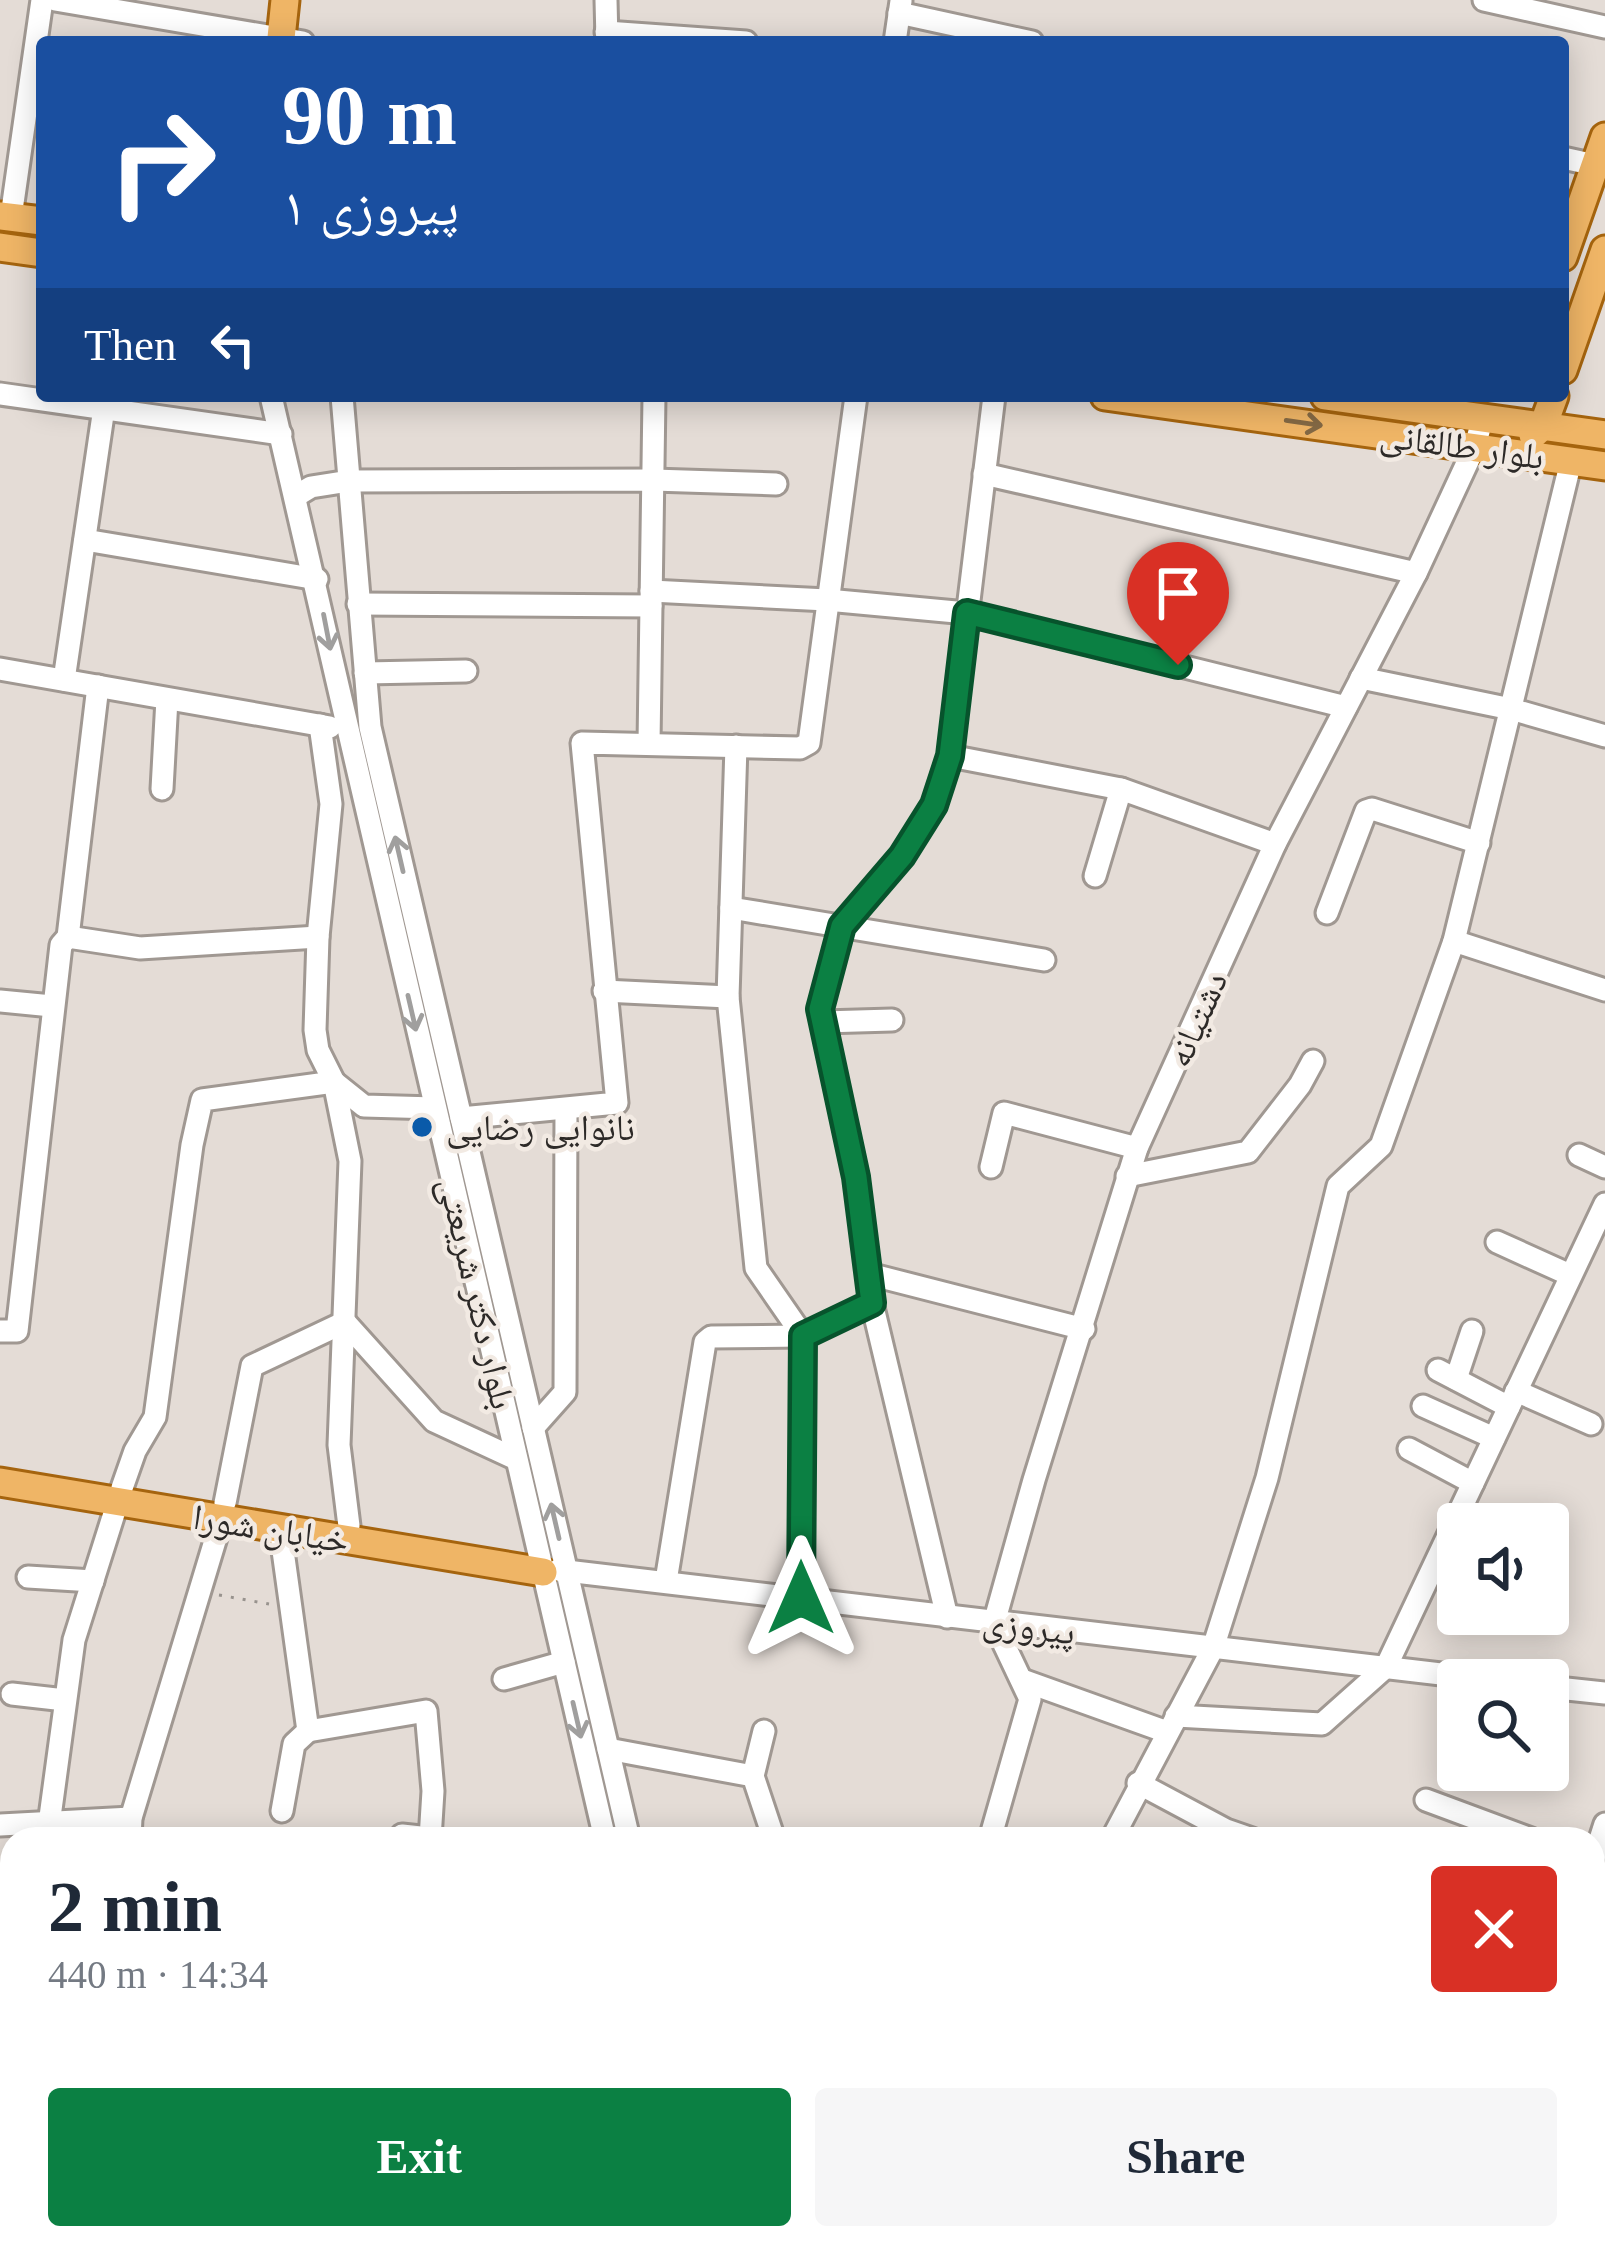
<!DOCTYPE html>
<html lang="en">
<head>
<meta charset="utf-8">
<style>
  :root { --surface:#fff; --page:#f6f6f7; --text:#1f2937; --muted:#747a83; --accent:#0b8043 }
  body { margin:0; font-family:"Times New Roman","Noto Naskh Arabic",serif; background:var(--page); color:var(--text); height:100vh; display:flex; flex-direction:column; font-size:45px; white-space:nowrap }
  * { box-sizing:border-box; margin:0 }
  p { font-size:39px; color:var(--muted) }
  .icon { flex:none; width:66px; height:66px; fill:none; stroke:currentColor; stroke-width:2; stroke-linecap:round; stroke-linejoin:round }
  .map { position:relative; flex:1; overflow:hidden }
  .drawer { position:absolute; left:0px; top:1827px; width:1605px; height:423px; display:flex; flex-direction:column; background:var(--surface); border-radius:36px 36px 0 0; box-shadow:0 6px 30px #0003 }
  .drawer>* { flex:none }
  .guide { position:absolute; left:36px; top:36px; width:1533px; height:366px; border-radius:12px; box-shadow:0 6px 30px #0003; background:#1a4fa0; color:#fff; overflow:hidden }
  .tools { position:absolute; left:1437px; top:1503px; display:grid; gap:24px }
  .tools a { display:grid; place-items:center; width:132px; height:132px; border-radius:12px; background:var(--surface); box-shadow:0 6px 30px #0003; font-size:60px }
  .pin { position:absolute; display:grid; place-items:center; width:102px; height:102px; color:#fff; margin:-123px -51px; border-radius:50% 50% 50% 0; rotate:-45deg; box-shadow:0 0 12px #0007 }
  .pin .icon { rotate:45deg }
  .me { position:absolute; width:132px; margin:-66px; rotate:0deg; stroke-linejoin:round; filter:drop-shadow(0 0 9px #0008) }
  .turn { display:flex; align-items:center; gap:42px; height:252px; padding:0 48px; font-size:54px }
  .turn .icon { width:156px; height:156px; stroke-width:2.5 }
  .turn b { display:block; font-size:84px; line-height:102px }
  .then { display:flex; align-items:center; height:114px; padding:0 48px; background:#0003; gap:24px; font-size:45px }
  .round { display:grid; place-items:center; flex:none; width:126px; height:126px; border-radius:12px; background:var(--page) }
  .headline { display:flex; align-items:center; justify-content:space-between; height:204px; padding:0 48px }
  h1 { font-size:72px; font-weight:800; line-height:90px }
  .button { display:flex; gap:24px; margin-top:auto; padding:24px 48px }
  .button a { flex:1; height:138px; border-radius:12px; background:var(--accent); color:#fff; font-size:48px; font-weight:800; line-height:138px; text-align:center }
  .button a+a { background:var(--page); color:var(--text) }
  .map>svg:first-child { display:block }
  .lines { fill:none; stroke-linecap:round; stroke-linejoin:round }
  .minor-casing { stroke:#a09892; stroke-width:27 }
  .major-casing { stroke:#a5640e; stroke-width:33 }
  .path { stroke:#98938e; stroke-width:3; stroke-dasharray:3 9; stroke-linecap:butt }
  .minor { stroke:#fff; stroke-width:21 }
  .major { stroke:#efb566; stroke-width:27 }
  .oneway { stroke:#846944 }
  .oneway2 { stroke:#a09f9e }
  .route-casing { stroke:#07532c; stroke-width:30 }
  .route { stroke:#0b8043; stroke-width:21 }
  .poi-dot { fill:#0a5aa9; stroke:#f2eae3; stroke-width:4.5 }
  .labels { text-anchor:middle; stroke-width:9; stroke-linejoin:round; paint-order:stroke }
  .street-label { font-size:36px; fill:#2d2a28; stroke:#f2eae3 }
  .poi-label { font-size:36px; fill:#2d2a28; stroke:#f2eae3; text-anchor:start }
</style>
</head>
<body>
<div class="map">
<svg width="1605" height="2248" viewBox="0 0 1605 2248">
  <rect width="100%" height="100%" fill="#e4dcd6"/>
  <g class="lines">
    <g class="minor-casing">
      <g id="minor">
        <path d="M55,0L303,42"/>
        <path d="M606,0L607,41"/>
        <path d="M1484,0L1605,27"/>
        <path d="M899,13L1032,42"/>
        <path d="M606,32L746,42"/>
        <path d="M895,42L901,1"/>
        <path d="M1563,158L1595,165"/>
        <path d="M11,217L42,0"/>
        <path d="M0,394L281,434"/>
        <path d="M271,396L605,1839"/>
        <path d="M342,396L370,727L629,1839"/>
        <path d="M984,474L1416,573"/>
        <path d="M296,496L311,487L349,481L653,480L776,484"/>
        <path d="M85,540L317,579"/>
        <path d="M651,591L827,600L967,613L1346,707"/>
        <path d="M358,604L651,606"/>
        <path d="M0,669L330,727"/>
        <path d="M365,673L466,671"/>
        <path d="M1361,678L1511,709L1605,736"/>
        <path d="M64,680L104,408"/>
        <path d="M320,725L331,804L318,937L315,1030L318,1050L334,1082L350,1161L339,1445L349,1526"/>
        <path d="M649,744L654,396"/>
        <path d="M736,746L728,997L756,1268L803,1336L801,1598"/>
        <path d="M950,756L1121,789L1275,844"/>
        <path d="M162,789L167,699"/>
        <path d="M1095,876L1121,789"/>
        <path d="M731,908L1044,960"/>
        <path d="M1327,913L1366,811L1372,809L1479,843"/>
        <path d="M68,937L140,948L318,937"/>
        <path d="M1454,941L1605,990"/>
        <path d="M604,991L728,997"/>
        <path d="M0,1001L52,1006"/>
        <path d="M823,1022L892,1020"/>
        <path d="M334,1082L364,1106L435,1108"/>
        <path d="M461,1118L617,1103L582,743L800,748L809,743L856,396"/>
        <path d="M1579,1155L1605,1167"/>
        <path d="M991,1167L1004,1113L1137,1148"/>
        <path d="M1127,1176L1248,1152L1300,1085L1313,1061"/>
        <path d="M1497,1242L1570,1275"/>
        <path d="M869,1274L1084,1329"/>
        <path d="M345,1322L434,1421L516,1459"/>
        <path d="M0,1331H17L61,945L68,937L98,686"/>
        <path d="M1438,1370L1509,1407"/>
        <path d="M1456,1379L1472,1331"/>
        <path d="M1516,1391L1591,1424"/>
        <path d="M1423,1406L1494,1438"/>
        <path d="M533,1428L565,1392L566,1109"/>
        <path d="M1409,1449L1473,1483"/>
        <path d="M122,1488L135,1451L155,1417L192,1145L202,1100L334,1082"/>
        <path d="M225,1503L252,1366L345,1322"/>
        <path d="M280,1529L308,1731L426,1711L433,1791L430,1839"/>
        <path d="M558,1570L1492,1680"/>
        <path d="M28,1577L93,1581"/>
        <path d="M666,1581L705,1342L711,1337L803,1336L872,1303"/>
        <path d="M947,1617L872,1303L856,1177L820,1009L842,926L902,856L935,805L950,756L994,396"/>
        <path d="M504,1679L564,1662"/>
        <path d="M1022,1680L1167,1732"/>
        <path d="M1548,1687L1605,1693"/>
        <path d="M12,1694L65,1700"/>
        <path d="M1176,1716L1322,1724L1386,1667L1605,1204"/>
        <path d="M608,1749L753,1776L774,1839"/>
        <path d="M753,1776L764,1731"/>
        <path d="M1138,1783L1226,1830L1252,1839"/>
        <path d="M1426,1800L1531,1839"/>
        <path d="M282,1811L294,1744L308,1731"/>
        <path d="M0,1825L131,1818"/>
        <path d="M402,1835L430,1838"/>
        <path d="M47,1839L74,1640L118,1501"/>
        <path d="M130,1839L131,1818L221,1521"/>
        <path d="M990,1839L1030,1699L994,1623L1034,1480L1137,1148L1275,844L1416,573L1475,446L1483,417"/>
        <path d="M1112,1839L1213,1648L1267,1478L1338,1186L1381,1146L1454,941L1571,461"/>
        <path d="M1593,1861L1605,1824"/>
        <path d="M1593,2106L1605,2108"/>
        <path d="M0,2199H12"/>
        <path d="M110,2238L115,2248"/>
        <path d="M172,2238L173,2248"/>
        <path d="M674,2238V2248"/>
        <path d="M697,2238V2248"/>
        <path d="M1343,2242L1387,2243"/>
        <path d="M390,2248V2238"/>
        <path d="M713,2248L774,2238"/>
        <path d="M1019,2248L1020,2238"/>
        <path d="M1132,2248L1138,2238"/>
      </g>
    </g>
    <g class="major-casing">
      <g id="major">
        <path d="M281,38L285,0"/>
        <path d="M0,216L42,221"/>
        <path d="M0,247L42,253"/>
        <path d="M1563,257L1605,137"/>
        <path d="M1563,370L1605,250"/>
        <path d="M1105,396L1605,466"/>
        <path d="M1325,396L1605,435"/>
        <path d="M1533,435L1543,426L1554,396"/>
        <path d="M0,1482L543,1572"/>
      </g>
    </g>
    <path class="path" d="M219,1595L269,1604"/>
    <use href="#minor" class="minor"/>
    <use href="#major" class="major"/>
  </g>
  <defs><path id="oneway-shaft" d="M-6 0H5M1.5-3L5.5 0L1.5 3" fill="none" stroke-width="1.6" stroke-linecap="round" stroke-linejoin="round" transform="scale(3)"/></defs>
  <use class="oneway" href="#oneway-shaft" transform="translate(1304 423) rotate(8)"/>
  <g class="oneway2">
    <use href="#oneway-shaft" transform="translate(327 632) rotate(79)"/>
    <use href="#oneway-shaft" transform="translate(399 854) rotate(-103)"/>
    <use href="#oneway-shaft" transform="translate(412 1013) rotate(77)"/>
    <use href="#oneway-shaft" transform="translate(555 1521) rotate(-103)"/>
    <use href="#oneway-shaft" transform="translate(577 1720) rotate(77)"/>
  </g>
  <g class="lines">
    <g class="route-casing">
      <path id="route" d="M801,1598L803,1336L872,1303L856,1177L820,1009L842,926L902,856L934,805L950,756L967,613L1178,665"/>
    </g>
    <use href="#route" class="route"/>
  </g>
  <circle class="poi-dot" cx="422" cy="1127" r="12"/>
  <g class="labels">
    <g class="street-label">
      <text transform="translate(1462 445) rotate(8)" y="13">بلوار طالقانی</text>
      <text transform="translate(1196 1019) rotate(-66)" y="13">دشتیانه</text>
      <text transform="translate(478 1293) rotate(77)" y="13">بلوار دکتر شریعتی</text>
      <text transform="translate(271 1528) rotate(9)" y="13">خیابان شورا</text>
      <text transform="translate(1029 1626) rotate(7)" y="13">پیروزی</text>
    </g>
    <g class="poi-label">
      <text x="446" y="1140">نانوایی رضایی</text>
    </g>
  </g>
</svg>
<div class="tools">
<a><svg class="icon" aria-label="sound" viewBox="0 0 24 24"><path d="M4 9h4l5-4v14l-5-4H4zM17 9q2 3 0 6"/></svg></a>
<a><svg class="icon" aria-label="search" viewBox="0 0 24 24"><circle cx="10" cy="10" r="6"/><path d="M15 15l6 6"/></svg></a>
</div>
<div class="pin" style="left:1178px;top:665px;background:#d93025"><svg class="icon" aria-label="arrive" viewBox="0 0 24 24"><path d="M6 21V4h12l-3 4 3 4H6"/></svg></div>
<svg class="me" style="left:801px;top:1598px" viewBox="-20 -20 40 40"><path d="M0-17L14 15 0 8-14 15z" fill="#0b8043" stroke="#fff" stroke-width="4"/></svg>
<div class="guide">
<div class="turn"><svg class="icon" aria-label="right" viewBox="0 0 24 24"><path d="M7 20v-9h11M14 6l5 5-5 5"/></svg><div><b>90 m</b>پیروزی ۱</div></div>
<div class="then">Then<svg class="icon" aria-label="left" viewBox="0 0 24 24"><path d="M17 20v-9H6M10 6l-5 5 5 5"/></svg></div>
</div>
<section class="drawer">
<div class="headline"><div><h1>2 min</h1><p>440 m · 14:34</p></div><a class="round" style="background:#d93025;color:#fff"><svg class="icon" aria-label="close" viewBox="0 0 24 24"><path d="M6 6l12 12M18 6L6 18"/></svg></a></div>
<div class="button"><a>Exit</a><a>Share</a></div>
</section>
</div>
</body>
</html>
